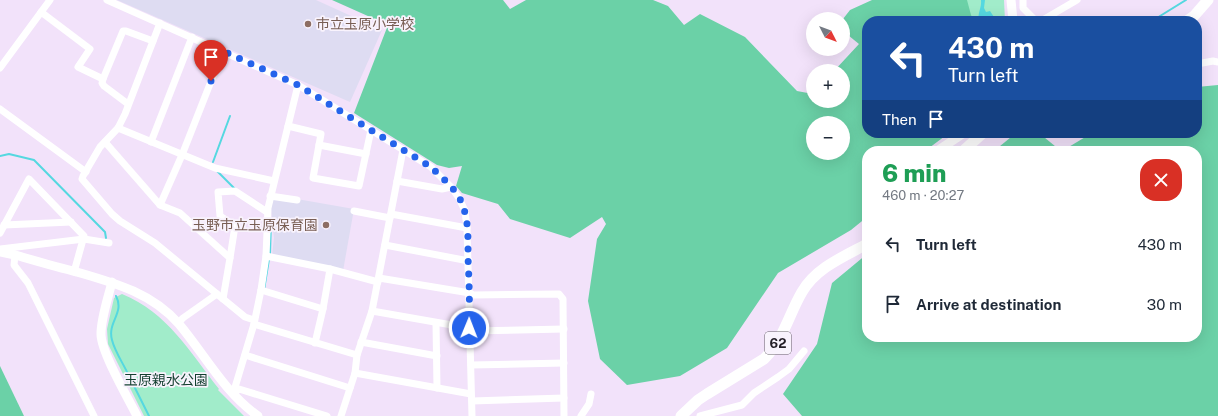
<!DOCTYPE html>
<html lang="en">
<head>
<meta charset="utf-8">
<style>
  :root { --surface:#fff; --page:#f2f2f3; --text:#1f2937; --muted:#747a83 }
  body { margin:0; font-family:"Public Sans","Noto Sans JP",sans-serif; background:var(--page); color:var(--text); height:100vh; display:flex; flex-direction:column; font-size:15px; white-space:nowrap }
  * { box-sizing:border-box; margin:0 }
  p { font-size:13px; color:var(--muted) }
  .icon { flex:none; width:22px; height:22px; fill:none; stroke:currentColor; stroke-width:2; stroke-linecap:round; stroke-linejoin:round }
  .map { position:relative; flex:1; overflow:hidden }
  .details { position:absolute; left:862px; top:146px; width:340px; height:196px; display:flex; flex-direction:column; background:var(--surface); border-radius:16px; box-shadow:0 4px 16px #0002 }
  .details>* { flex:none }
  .hud { position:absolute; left:862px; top:16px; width:340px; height:122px; border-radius:16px; box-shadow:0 4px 16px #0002; background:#1a4fa0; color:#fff; overflow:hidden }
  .needle { width:26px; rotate:132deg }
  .buttons { position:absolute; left:806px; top:12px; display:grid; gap:8px }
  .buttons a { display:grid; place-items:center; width:44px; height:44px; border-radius:50%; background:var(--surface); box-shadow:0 4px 16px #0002; font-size:20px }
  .pin { position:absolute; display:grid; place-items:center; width:34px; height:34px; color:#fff; margin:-41px -17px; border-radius:50% 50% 50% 0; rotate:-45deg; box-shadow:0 0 4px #0007 }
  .pin .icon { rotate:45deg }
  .me { position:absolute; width:44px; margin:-22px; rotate:1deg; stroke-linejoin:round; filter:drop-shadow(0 0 3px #0008) }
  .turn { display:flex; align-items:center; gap:14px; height:84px; padding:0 20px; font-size:18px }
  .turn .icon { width:52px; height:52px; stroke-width:2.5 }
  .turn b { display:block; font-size:28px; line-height:34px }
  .then { display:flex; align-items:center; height:38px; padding:0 20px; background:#0003; gap:8px; font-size:15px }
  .round { display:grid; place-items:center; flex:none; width:42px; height:42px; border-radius:16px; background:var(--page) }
  .head { display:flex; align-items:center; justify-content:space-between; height:68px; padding:0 20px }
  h1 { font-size:24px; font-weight:800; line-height:30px; color:#1e9e55 }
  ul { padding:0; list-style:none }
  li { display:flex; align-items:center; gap:12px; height:60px; padding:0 20px }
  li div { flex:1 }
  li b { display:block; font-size:15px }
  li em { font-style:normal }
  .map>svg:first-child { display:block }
  .education { fill:#dedcf2 }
  .green { fill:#a1ecca }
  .forest { fill:#6bd1a7; fill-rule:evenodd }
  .water { fill:#55d8e0 }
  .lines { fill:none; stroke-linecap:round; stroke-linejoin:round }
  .stream { stroke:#55d8e0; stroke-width:2 }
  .street { stroke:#fff; stroke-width:7 }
  .secondary { stroke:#fff; stroke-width:9 }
  .primary { stroke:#fff; stroke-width:11 }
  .route { stroke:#2563eb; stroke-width:7; stroke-dasharray:0 12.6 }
  .education-dot { fill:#8d6e63; stroke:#f9f3fd; stroke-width:1.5 }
  .labels { text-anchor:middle; stroke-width:3.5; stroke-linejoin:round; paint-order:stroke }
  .shield { fill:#f9f3fd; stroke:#645e67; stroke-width:1 }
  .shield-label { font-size:13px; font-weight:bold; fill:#241e27 }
  .education-label { font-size:14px; fill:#785e54; stroke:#f9f3fd; text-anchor:start }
  .park-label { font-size:14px; fill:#133f2f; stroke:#f9f3fd }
</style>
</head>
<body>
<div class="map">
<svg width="1218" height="416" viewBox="0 0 1218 416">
  <rect width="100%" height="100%" fill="#f2e2fa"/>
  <g class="education">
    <path d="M117,0H316L382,30L350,102Z"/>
    <path d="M274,195L354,209L343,271L272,256L274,238L271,209Z"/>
  </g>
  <g class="green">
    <path d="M916,0H1004L1005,21H929Z"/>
    <path d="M122,294C168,313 189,351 219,389L218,390L244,416H144L108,344L107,329L114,298Z"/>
  </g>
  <g class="forest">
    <path d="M332,0H503L510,9L526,0H653L668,6L684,25L700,14L745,37L797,91L813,94V101H843V71H834L859,44L843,31V19L850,10L872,0H967L971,15L974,21H867V133H949L925,151H867V217L851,230L778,273L727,348L680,376L627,385L600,359L588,301L597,239L606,224L602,217L570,238L510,219L498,204L462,193L456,186L462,166L449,168L437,165L354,113L388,25ZM813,123H843V153H813Z"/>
    <path d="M1218,85V416H802L783,394L817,344L832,283L867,254V337H1197V151H1062L1092,133H1197V87Z"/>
    <path d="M1016,133H1039L1061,151H994Z"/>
    <path d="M0,366L24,416H0Z"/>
  </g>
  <path class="water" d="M981,0H985L984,8L986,12L990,11L994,17V21H979C977,13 982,8 981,0Z"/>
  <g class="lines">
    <g class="stream">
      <path d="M1152,21L1186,0"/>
      <path d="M0,156L9,154L34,160L105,232L106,238"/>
      <path d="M213,162L230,116"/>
      <path d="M217,171L235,189"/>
      <path d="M270,254L271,223"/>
      <path d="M264,290L269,259"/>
      <path d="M116,296C125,313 107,322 112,340C115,352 123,363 128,374C135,388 142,402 149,416"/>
    </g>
    <g class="street">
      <path d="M107,0L298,85L431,167L451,187L459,198L465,211L467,228L472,416"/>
      <path d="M1023,0V8L1035,20L1040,21"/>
      <path d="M41,12L90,49L78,67L103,79"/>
      <path d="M1041,21L1077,0"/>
      <path d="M160,23L125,114L118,128L100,147L83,176L82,179L112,214L120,221L155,243L245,317L254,320"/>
      <path d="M1197,64L1213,61L1218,62"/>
      <path d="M0,68L50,0"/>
      <path d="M128,104L104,86L102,83L103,79L123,31H126L153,41"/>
      <path d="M0,109L86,172"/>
      <path d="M288,126L321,134L313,178L359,186L371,130"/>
      <path d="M118,128L215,168L274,181"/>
      <path d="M105,142L160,205L180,213L230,258L223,299"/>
      <path d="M151,142L192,37"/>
      <path d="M319,145L366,154"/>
      <path d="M397,181L442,189L451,187"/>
      <path d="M270,196L297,200"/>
      <path d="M160,205L182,155L223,51"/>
      <path d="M354,211L390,218"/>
      <path d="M391,214L467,228"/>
      <path d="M4,225L71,222"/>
      <path d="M0,233L29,179L84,236L74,272"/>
      <path d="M385,245L469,261"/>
      <path d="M0,249L84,239L109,243"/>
      <path d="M15,255L14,265L28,283L94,416"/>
      <path d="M266,256L330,269L378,282"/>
      <path d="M230,258L235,226L220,216L218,192L235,191L267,212"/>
      <path d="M379,278L470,293L473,295L559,294L563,299L564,416"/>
      <path d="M261,290L323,309"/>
      <path d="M372,311L469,328"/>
      <path d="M178,323L183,318L217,294"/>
      <path d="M436,323L437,388"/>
      <path d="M254,324L357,355"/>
      <path d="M470,331L564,329"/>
      <path d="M361,342L437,356"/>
      <path d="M315,343L323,309L330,269"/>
      <path d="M245,355L350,388"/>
      <path d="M471,365L564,363"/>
      <path d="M355,373L471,394"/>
      <path d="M233,394L254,324L261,290L266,256L268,208L298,85"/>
      <path d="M233,394L239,389L327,416"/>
      <path d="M472,401L564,398"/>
      <path d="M341,416L355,373L357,355L372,311L403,150"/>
      <path d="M581,416L589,404L591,394"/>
      <path d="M700,416L742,405L754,393L778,377L789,369L804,351"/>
    </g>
    <g class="secondary">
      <path d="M1011,0L1013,21"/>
      <path d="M937,151L964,133"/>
      <path d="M0,252L15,255C36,261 56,267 77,272C115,283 152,293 179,324C205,355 224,392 258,416"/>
      <path d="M112,282C108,298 101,318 101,334C101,352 128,398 137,416"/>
    </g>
    <g class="primary">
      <path d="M1187,21L1194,16L1208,0"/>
      <path d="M963,151L983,133"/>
      <path d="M681,416L698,400L707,394L764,359C783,341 789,314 802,292C816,268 843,257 867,244"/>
    </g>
  </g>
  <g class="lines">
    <path class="route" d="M211,81L223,51L298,85L431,167C441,177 454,187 460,199C469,217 468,238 468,257C469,280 470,304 469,328"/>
  </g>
  <g class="education-dot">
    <circle cx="308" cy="24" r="4"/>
    <circle cx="326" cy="225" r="4"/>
  </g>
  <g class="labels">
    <rect class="shield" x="765" y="332" width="26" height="22" rx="3"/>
    <g class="shield-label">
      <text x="778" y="348">62</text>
    </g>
    <g class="education-label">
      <text x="316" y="29">市立玉原小学校</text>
      <text x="318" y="230" text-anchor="end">玉野市立玉原保育園</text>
    </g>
    <g class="park-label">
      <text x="166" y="385">玉原親水公園</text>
    </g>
  </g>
</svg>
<div class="buttons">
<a><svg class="needle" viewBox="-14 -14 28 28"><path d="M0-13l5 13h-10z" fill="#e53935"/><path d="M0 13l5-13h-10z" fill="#747a83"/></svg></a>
<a>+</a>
<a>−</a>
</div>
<div class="pin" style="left:211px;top:81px;background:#d93025"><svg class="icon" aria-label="arrive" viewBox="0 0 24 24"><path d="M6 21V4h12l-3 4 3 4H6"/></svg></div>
<svg class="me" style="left:469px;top:328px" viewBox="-20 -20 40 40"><circle r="17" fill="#2563eb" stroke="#fff" stroke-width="3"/><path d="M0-11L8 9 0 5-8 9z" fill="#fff"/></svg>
<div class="hud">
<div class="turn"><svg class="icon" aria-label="left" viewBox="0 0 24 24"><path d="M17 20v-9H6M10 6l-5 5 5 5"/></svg><div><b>430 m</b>Turn left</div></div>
<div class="then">Then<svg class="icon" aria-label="arrive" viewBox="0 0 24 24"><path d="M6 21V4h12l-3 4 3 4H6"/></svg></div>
</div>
<section class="details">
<div class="head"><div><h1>6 min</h1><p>460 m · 20:27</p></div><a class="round" style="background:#d93025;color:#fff"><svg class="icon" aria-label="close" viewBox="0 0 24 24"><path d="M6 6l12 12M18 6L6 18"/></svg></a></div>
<ul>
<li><svg class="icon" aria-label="left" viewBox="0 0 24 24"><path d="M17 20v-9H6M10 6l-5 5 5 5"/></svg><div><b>Turn left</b></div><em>430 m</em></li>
<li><svg class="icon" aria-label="arrive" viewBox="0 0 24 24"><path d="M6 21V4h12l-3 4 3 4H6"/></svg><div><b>Arrive at destination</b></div><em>30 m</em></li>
</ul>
</section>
</div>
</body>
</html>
